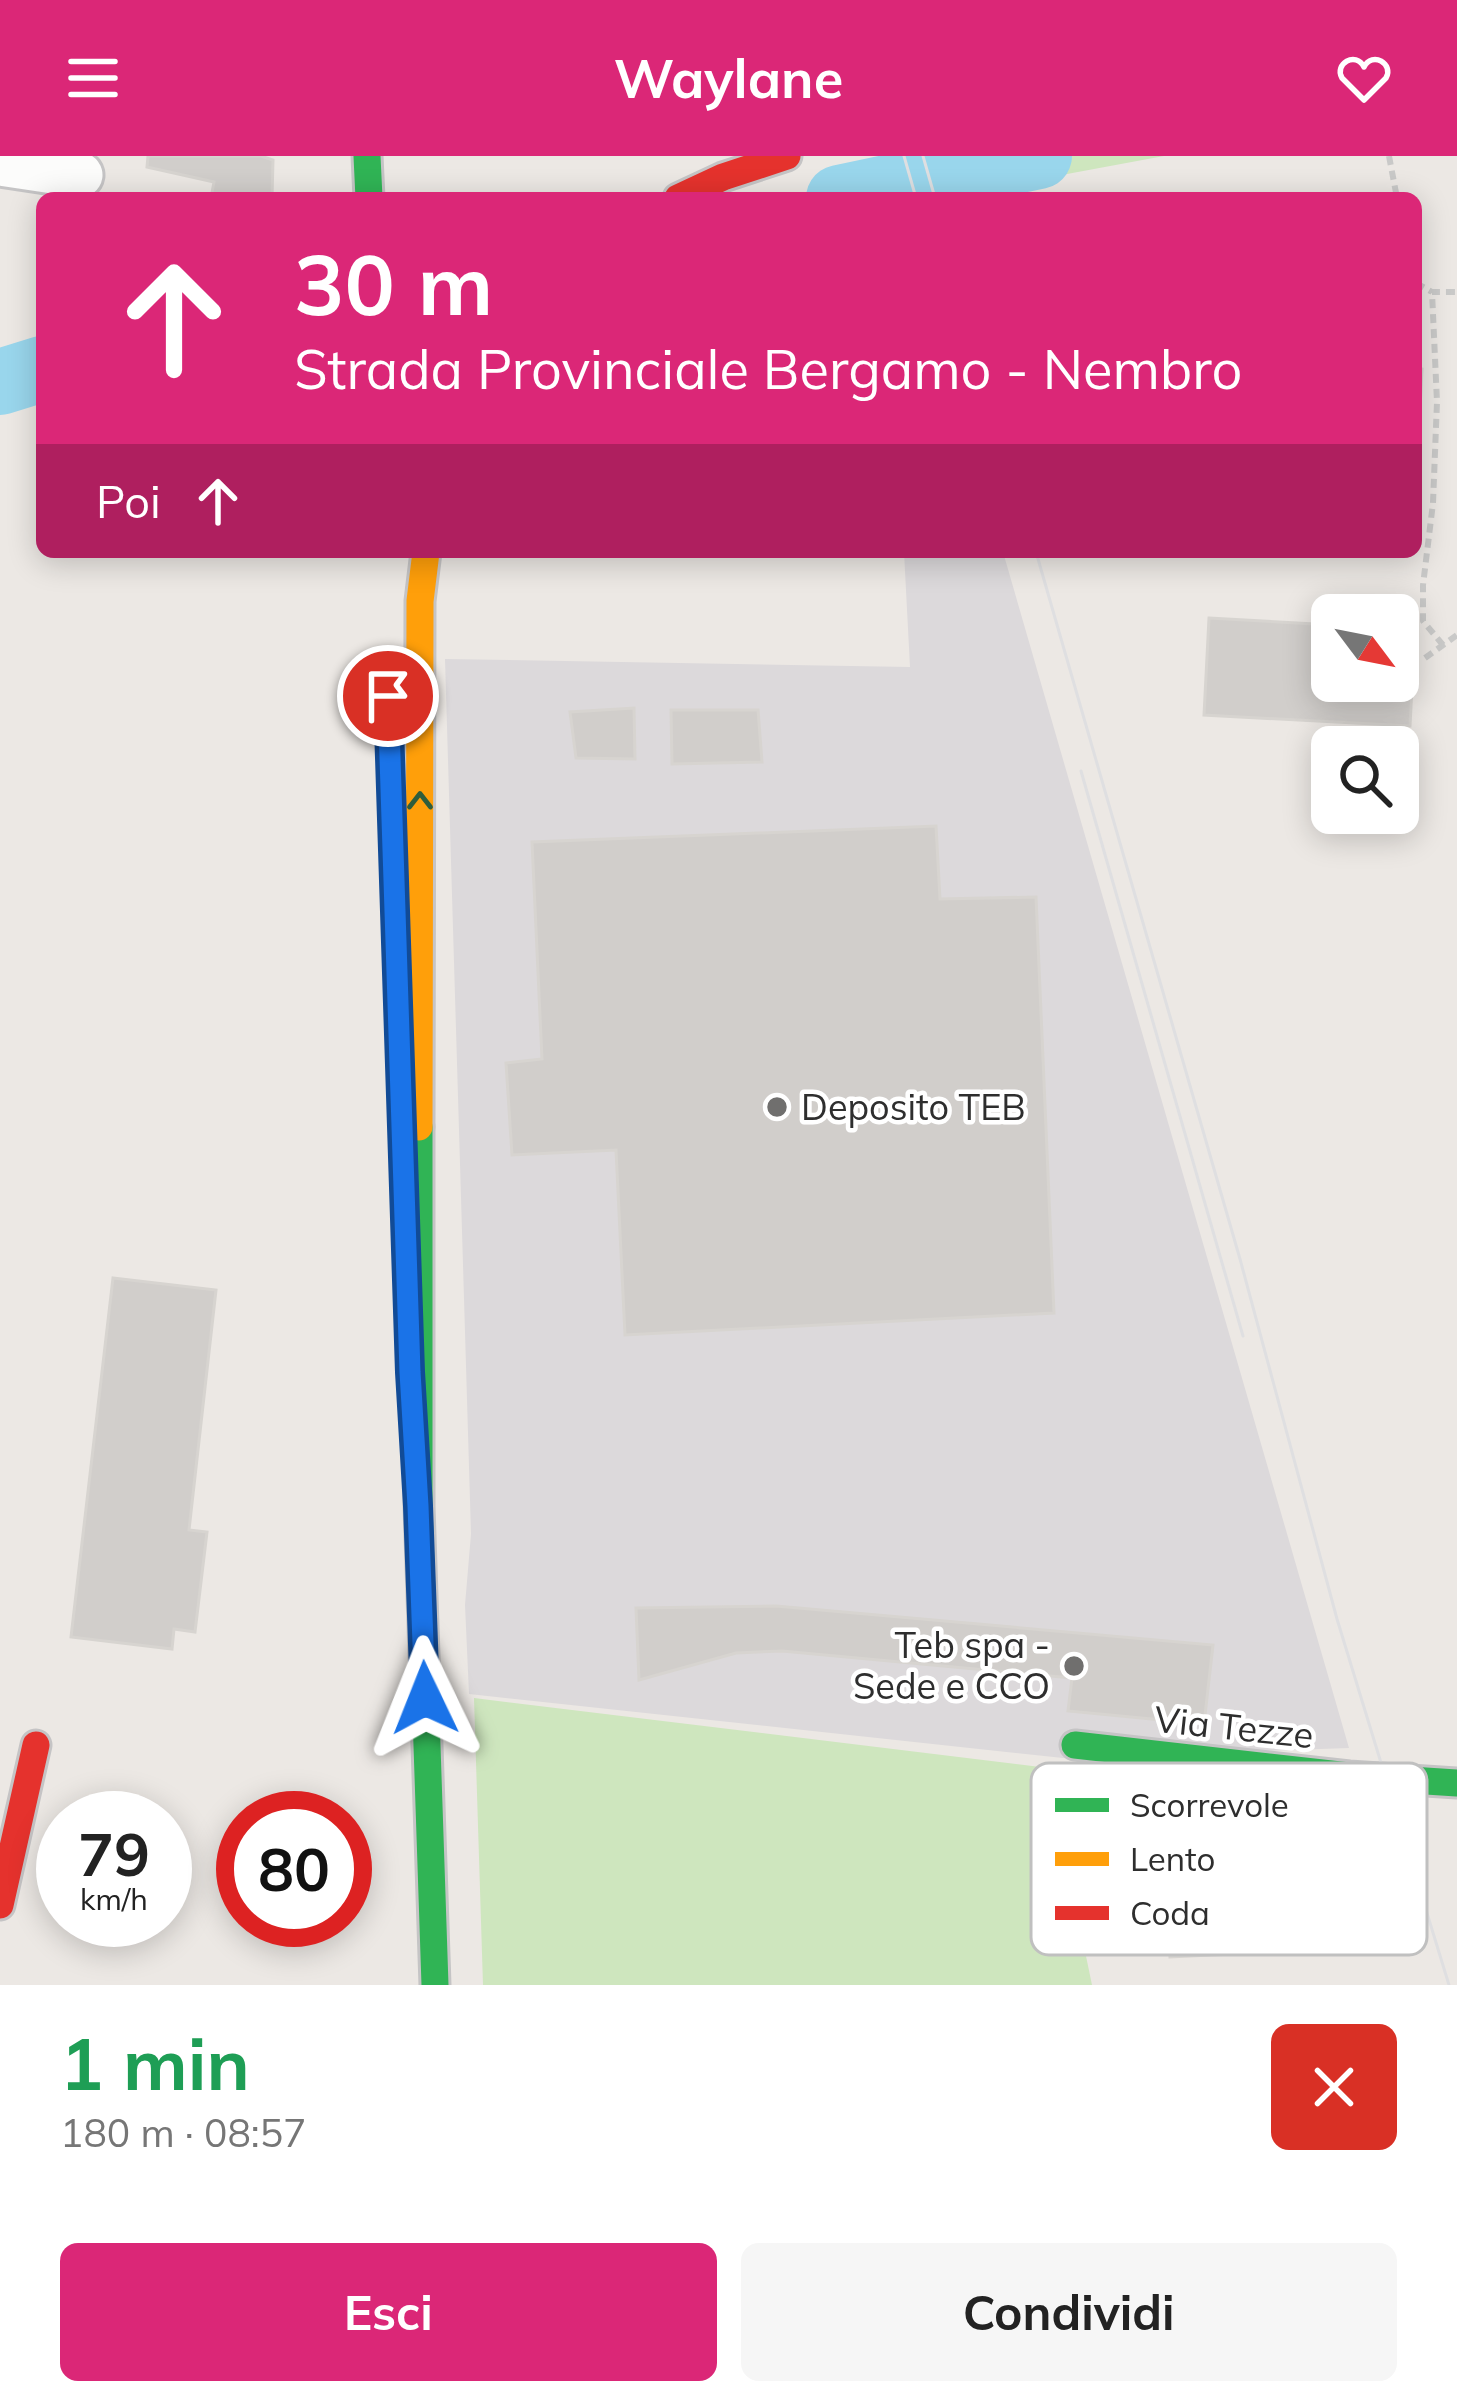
<!DOCTYPE html>
<html lang="it">
<head>
<meta charset="utf-8">
<style>
  :root { --surface:#fff; --page:#f6f6f6; --text:#222; --muted:#767676; --accent:#db2777 }
  body { margin:0; font-family:Mulish,sans-serif; background:var(--page); color:var(--text); height:100vh; display:flex; flex-direction:column; font-size:45px; white-space:nowrap }
  * { box-sizing:border-box; margin:0 }
  p { font-size:39px; color:var(--muted) }
  .icon { flex:none; width:66px; height:66px; fill:none; stroke:currentColor; stroke-width:2; stroke-linecap:round; stroke-linejoin:round }
  .map { position:relative; height:1829px; overflow:hidden }
  .drawer { display:flex; flex-direction:column; background:var(--surface); flex:1 }
  .drawer>* { flex:none }
  .guide { position:absolute; left:36px; top:36px; width:1386px; height:366px; border-radius:18px; box-shadow:0 6px 30px #0003; background:#db2777; color:#fff; overflow:hidden }
  .needle { width:78px; rotate:122deg }
  .tools { position:absolute; left:1311px; top:438px; display:grid; gap:24px }
  .tools a { display:grid; place-items:center; width:108px; height:108px; border-radius:18px; background:var(--surface); box-shadow:0 6px 30px #0003; font-size:60px }
  .speed { position:absolute; left:36px; top:1635px; display:flex; gap:24px; font-size:60px; font-weight:700; text-align:center }
  .speed>* { display:grid; place-content:center; width:156px; height:156px; border-radius:50%; background:var(--surface); box-shadow:0 6px 30px #0003; line-height:1 }
  .speed small { font-size:30px; font-weight:400 }
  .speed .limit { border:18px solid #d22; background:#fff; color:#111 }
  .pin { position:absolute; display:grid; place-items:center; width:102px; height:102px; color:#fff; margin:-51px; border:6px solid #fff; border-radius:50%; box-shadow:0 3px 12px #0007 }
  .me { position:absolute; width:132px; margin:-66px; rotate:358deg; stroke-linejoin:round; filter:drop-shadow(0 0 9px #0008) }
  .turn { display:flex; align-items:center; gap:42px; height:252px; padding:0 60px; font-size:54px }
  .turn .icon { width:156px; height:156px; stroke-width:2.5 }
  .turn b { display:block; font-size:84px; line-height:102px }
  .then { display:flex; align-items:center; height:114px; padding:0 60px; background:#0003; gap:24px; font-size:45px }
  .round { display:grid; place-items:center; flex:none; width:126px; height:126px; border-radius:18px; background:var(--page) }
  .headline { display:flex; align-items:center; justify-content:space-between; height:204px; padding:0 60px }
  h1 { font-size:72px; font-weight:700; line-height:90px; color:#1e9e55 }
  .primary-button { display:flex; gap:24px; margin-top:auto; padding:24px 60px }
  .primary-button a { flex:1; height:138px; border-radius:18px; background:var(--accent); color:#fff; font-size:48px; font-weight:700; line-height:138px; text-align:center }
  .primary-button a+a { background:var(--page); color:var(--text) }
  header { display:flex; justify-content:space-between; align-items:center; height:156px; padding:0 60px; background:var(--accent); color:#fff; font-size:54px; font-weight:700 }
  .map>svg:first-child { display:block }
  .industrial { fill:#dcd9db }
  .green { fill:#cee6be }
  .lines { fill:none; stroke-linecap:round; stroke-linejoin:round }
  .river { stroke:#99d6ec; stroke-width:66 }
  .building { fill:#d1cecb; stroke:#d7d4d0; stroke-width:3 }
  .street-casing { stroke:#c5c4c5; stroke-width:51 }
  .fast-casing { stroke:#c5c4c5; stroke-width:33 }
  .slow-casing { stroke:#c5c4c5; stroke-width:33 }
  .jam-casing { stroke:#c5c4c5; stroke-width:33 }
  .path { stroke:#c9c9c8; stroke-width:6; stroke-dasharray:9 6; stroke-linecap:butt }
  .street { stroke:#fcfcfb; stroke-width:45 }
  .fast { stroke:#30b455; stroke-width:27 }
  .slow { stroke:#ff9f0a; stroke-width:27 }
  .jam { stroke:#e5322d; stroke-width:27 }
  .tram { stroke:#dfdfe1; stroke-width:3 }
  .oneway { stroke:#2f5d3c }
  .route-casing { stroke:#114b97; stroke-width:30 }
  .route { stroke:#1a73e8; stroke-width:21 }
  .poi-dot { fill:#706f6e; stroke:#fff; stroke-width:4.5 }
  .labels { text-anchor:middle; stroke-width:9; stroke-linejoin:round; paint-order:stroke }
  .poi-label { font-size:36px; fill:#2e2e2e; stroke:#fff; text-anchor:start }
  .street-label { font-size:36px; fill:#2e2e2e; stroke:#fff }
  .key { fill:#fff; stroke:#c0c0c0; stroke-width:3 }
  .key-label { font-size:33px; fill:#2e2e2e }
</style>
</head>
<body>
<header><svg class="icon" aria-label="menu" viewBox="0 0 24 24"><path d="M4 6h16M4 12h16M4 18h16"/></svg>Waylane<svg class="icon" aria-label="heart" viewBox="0 0 24 24"><path d="M12 20l-8-8c-3-5 5-10 8-4 3-6 11-1 8 4z"/></svg></header>
<div class="map">
<svg width="1457" height="1829" viewBox="0 0 1457 1829">
  <rect width="100%" height="100%" fill="#ece8e4"/>
  <path class="industrial" d="M904,396H1003L1349,1592L1063,1602L469,1538L465,1449L471,1378L445,503L910,511Z"/>
  <g class="green">
    <path d="M944,0H1164L948,40L937,2Z"/>
    <path d="M42,195V243L0,257V205Z"/>
    <path d="M474,1542L1073,1615L1070,1633L1081,1776L1092,1829H483Z"/>
  </g>
  <g class="lines">
    <g class="river">
      <path d="M839,42L1039,0"/>
      <path d="M0,226L42,213"/>
    </g>
  </g>
  <g class="building">
    <path d="M148,0H261L273,4L272,42H211L214,26L147,11Z"/>
    <path d="M1416,212L1422,213L1417,311H1416Z"/>
    <path d="M1209,462L1332,469V525H1398V472L1415,473L1410,570L1204,559Z"/>
    <path d="M634,552L635,603L576,602L570,556Z"/>
    <path d="M671,554H758L762,606L672,608Z"/>
    <path d="M936,670L940,743L1036,741L1054,1157L625,1179L616,994L512,999L506,907L542,903L532,686Z"/>
    <path d="M113,1122L216,1134L189,1374L207,1376L195,1476L174,1473L172,1493L71,1481Z"/>
    <path d="M776,1450L1213,1489L1204,1568L1068,1555L1072,1522L782,1495L736,1497L639,1524L636,1452Z"/>
    <path d="M1249,1695L1253,1797L1170,1801L1166,1698Z"/>
  </g>
  <g class="lines">
    <g class="street-casing">
      <path id="street" d="M0,7L80,19"/>
    </g>
    <g class="fast-casing">
      <g id="fast">
        <path d="M367,0L369,42"/>
        <path d="M419,971V1350L435,1829"/>
        <path d="M1075,1589L1349,1620L1457,1627"/>
      </g>
    </g>
    <g class="slow-casing">
      <path id="slow" d="M419,971L420,445L426,396"/>
    </g>
    <g class="jam-casing">
      <g id="jam">
        <path d="M678,42L723,21L787,0"/>
        <path d="M0,1749L36,1589"/>
      </g>
    </g>
    <g class="path">
      <path d="M1389,0L1397,42"/>
      <path d="M1416,127L1432,136"/>
      <path d="M1443,489L1423,465V429L1433,347L1437,246L1432,136H1457"/>
      <path d="M1425,502L1457,479"/>
    </g>
    <use href="#street" class="street"/>
    <use href="#fast" class="fast"/>
    <use href="#slow" class="slow"/>
    <use href="#jam" class="jam"/>
    <g class="tram">
      <path d="M904,0L916,42"/>
      <path d="M923,0L935,42"/>
      <path d="M1036,396L1240,1103L1337,1463L1449,1829"/>
      <path d="M1081,615L1243,1180"/>
    </g>
  </g>
  <defs><path id="oneway-chevron" d="M-2-3.5L2.5 0L-2 3.5" fill="none" stroke-width="1.6" stroke-linecap="round" stroke-linejoin="round" transform="scale(3)"/></defs>
  <use class="oneway" href="#oneway-chevron" transform="translate(420 645) rotate(-90)"/>
  <g class="lines">
    <g class="route-casing">
      <path id="route" d="M388,540L410,1216L418,1350L425,1542"/>
    </g>
    <use href="#route" class="route"/>
  </g>
  <g class="poi-dot">
    <circle cx="777" cy="951" r="12"/>
    <circle cx="1074" cy="1510" r="12"/>
  </g>
  <g class="labels">
    <g class="poi-label">
      <text x="801" y="964">Deposito TEB</text>
      <text x="1050" y="1502" text-anchor="end">Teb spa -<tspan x="1050" dy="41">Sede e CCO</tspan></text>
    </g>
    <g class="street-label">
      <text transform="translate(1234 1571) rotate(6)" y="13">Via Tezze</text>
    </g>
  </g>
  <rect x="1031" y="1607" width="396" height="192" rx="18" class="key"/>
  <rect x="1055" y="1642" width="54" height="14" fill="#30b455"/>
  <rect x="1055" y="1696" width="54" height="14" fill="#ff9f0a"/>
  <rect x="1055" y="1750" width="54" height="14" fill="#e5322d"/>
  <g class="key-label">
    <text x="1130" y="1661">Scorrevole</text>
    <text x="1130" y="1715">Lento</text>
    <text x="1130" y="1769">Coda</text>
  </g>
</svg>
<div class="tools">
<a><svg class="needle" viewBox="-14 -14 28 28"><path d="M0-13l5 13h-10z" fill="#e53935"/><path d="M0 13l5-13h-10z" fill="#767676"/></svg></a>
<a><svg class="icon" aria-label="search" viewBox="0 0 24 24"><circle cx="10" cy="10" r="6"/><path d="M15 15l6 6"/></svg></a>
</div>
<div class="speed"><div>79<small>km/h</small></div><div class="limit">80</div></div>
<div class="pin" style="left:388px;top:540px;background:#d93025"><svg class="icon" aria-label="arrive" viewBox="0 0 24 24"><path d="M6 21V4h12l-3 4 3 4H6"/></svg></div>
<svg class="me" style="left:425px;top:1542px" viewBox="-20 -20 40 40"><path d="M0-17L14 15 0 8-14 15z" fill="#1a73e8" stroke="#fff" stroke-width="4"/></svg>
<div class="guide">
<div class="turn"><svg class="icon" aria-label="ahead" viewBox="0 0 24 24"><path d="M12 20V5M6 11l6-6 6 6"/></svg><div><b>30 m</b>Strada Provinciale Bergamo - Nembro</div></div>
<div class="then">Poi<svg class="icon" aria-label="ahead" viewBox="0 0 24 24"><path d="M12 20V5M6 11l6-6 6 6"/></svg></div>
</div>
</div>
<section class="drawer">
<div class="headline"><div><h1>1 min</h1><p>180 m · 08:57</p></div><a class="round" style="background:#d93025;color:#fff"><svg class="icon" aria-label="close" viewBox="0 0 24 24"><path d="M6 6l12 12M18 6L6 18"/></svg></a></div>
<div class="primary-button"><a>Esci</a><a>Condividi</a></div>
</section>
</body>
</html>
